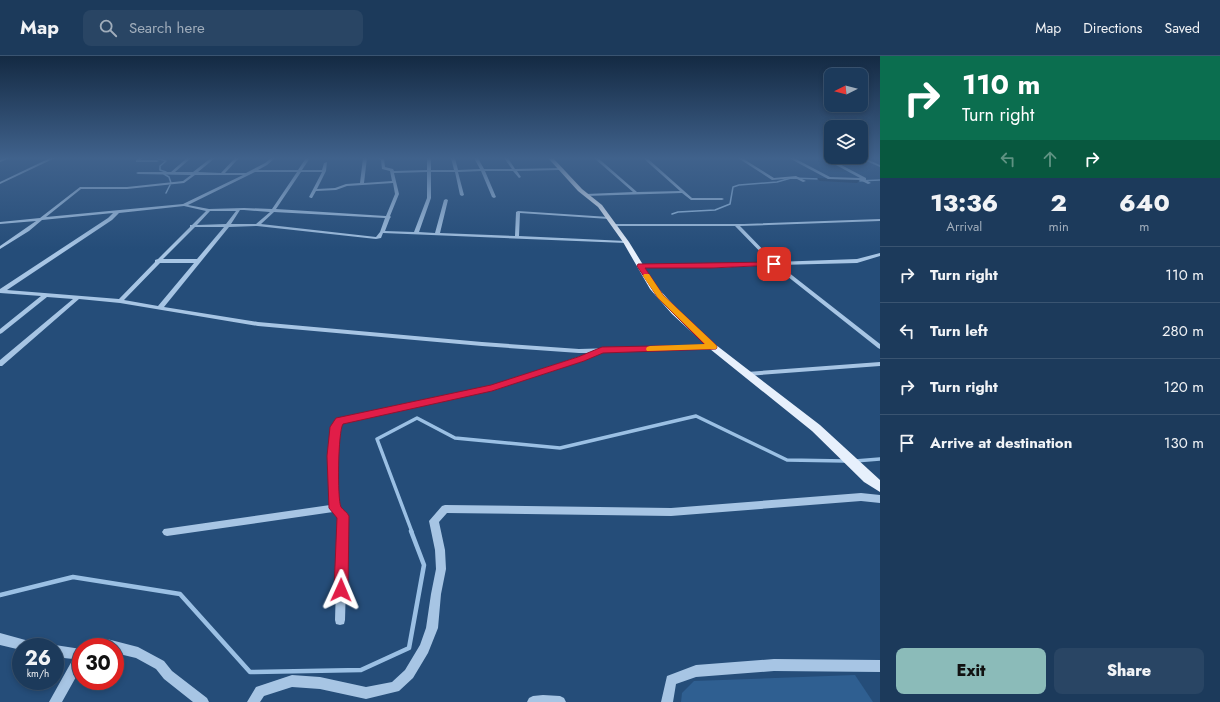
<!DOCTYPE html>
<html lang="en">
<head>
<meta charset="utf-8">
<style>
  :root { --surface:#1c3a5b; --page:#294564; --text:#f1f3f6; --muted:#a0adbb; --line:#3a5471; --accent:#8bbbb9 }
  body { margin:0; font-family:Jost,sans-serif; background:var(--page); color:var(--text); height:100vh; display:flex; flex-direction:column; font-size:15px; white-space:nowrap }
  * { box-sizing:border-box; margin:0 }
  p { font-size:13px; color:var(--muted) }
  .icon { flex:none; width:22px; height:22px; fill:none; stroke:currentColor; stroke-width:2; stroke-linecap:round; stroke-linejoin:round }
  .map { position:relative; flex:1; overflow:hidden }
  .details { display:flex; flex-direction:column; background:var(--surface); width:340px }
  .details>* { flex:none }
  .top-card { background:#0b6e4f; color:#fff; overflow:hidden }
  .needle { width:26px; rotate:264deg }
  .buttons { position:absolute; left:824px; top:12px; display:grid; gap:8px }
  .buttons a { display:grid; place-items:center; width:44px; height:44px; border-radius:8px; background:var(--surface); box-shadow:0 2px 6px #0003,0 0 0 1px var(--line); font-size:20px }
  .speed { position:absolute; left:12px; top:582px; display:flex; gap:8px; font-size:20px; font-weight:700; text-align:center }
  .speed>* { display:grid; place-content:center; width:52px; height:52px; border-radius:50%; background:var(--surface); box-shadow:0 2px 6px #0003,0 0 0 1px var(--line); line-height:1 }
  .speed small { font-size:10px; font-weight:400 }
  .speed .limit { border:6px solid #d22; background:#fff; color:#111 }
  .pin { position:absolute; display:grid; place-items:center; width:34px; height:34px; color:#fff; margin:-17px; border-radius:8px; box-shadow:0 2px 6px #0006 }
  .me { position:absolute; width:44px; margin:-22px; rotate:1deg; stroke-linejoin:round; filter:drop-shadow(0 0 3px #0008) }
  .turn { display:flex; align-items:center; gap:14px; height:84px; padding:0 16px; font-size:18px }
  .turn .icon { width:52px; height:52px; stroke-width:2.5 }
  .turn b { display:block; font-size:28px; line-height:34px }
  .lanes { display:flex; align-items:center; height:38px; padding:0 16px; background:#0003; justify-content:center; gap:20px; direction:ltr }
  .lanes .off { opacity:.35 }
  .eta { display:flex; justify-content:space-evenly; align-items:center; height:68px; text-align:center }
  .eta b { font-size:24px; font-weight:800; line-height:28px }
  .cta { display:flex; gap:8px; margin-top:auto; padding:8px 16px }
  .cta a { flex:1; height:46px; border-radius:8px; background:var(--accent); color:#111; font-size:16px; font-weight:800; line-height:46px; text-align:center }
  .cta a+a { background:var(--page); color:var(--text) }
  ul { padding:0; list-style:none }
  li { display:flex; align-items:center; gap:12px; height:56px; padding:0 16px; border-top:1px solid var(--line) }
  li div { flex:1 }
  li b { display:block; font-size:15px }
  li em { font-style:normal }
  header { display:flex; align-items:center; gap:24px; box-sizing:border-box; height:56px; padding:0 20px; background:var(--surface); border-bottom:1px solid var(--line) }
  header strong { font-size:19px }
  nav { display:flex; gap:22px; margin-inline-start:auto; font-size:14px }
  .search { width:280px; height:36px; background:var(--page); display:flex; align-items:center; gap:10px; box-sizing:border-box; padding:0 14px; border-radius:8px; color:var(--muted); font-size:15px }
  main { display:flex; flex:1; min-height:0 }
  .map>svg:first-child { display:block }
  .green { fill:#2f5f91 }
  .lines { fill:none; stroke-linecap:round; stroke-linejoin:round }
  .stream-far2 { stroke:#9bc0e4; stroke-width:1.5 }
  .stream-far1 { stroke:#9bc0e4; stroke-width:3.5 }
  .stream { stroke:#9bc0e4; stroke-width:4.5 }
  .canal { fill:#19375a; fill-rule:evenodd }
  .minor { fill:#a7c5e4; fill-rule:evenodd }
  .major { fill:#e7f0fc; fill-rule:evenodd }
  .route { fill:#e11d48; stroke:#92132f }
  .slow { fill:#f59e0b }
</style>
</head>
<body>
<header>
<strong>Map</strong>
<div class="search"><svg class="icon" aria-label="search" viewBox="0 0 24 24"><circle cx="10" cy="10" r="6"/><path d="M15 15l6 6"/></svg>Search here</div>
<nav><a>Map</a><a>Directions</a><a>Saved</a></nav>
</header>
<main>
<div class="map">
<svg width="880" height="646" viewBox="0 0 880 646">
  <rect width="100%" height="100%" fill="#254d79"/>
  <path class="green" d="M855,619L873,646H681L682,637L694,625Z"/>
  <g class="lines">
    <g class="stream-far2">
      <path d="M156,102L166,105L160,110V114L166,116"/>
      <path d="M164,118L169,121L171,127"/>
      <path d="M857,125L880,124"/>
      <path d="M166,137L170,129"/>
      <path d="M672,158L678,156L715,154L730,148L733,131L739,129L777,126L791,122L820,123"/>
    </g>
    <g class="stream-far1">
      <path d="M855,405L880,403"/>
      <path d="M412,476L377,383L417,362L455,382L560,392L696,360L787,404L845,405"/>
    </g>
    <path class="stream" d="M0,539L73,521L180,538L250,616L361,614L409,592L424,509L411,475"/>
    <path class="canal" d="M818,122L857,123L860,125L857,127L820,125L817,123Z"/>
    <g class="minor">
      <path d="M5,102H10L0,106V104Z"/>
      <path d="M50,102H55L0,128V126Z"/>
      <path d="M139,102H143L141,104H157L159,105L157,106H136V104Z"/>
      <path d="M187,102H191L175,116H193L211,102H215L198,116L221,117L235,102H239L225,117H246L265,107L271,102H275L267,109L258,114H298L306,102H310L302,114H322L324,107L327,106L326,115L317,133L335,132L346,128L360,127L363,102H367L364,127L392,125L390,115L382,113L381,104L377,102L384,103L385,111L393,113L394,115L427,114V102H431V114H454L451,102H455L458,114L480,113L474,102H478L484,113H512L504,102H508L515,113L559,112L561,113L559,114L517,115L521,121L519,122L513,115H485L496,141L494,142L492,141L481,115L458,116L464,139L462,140L460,139L455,116H431V142L419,176L435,177L444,144L446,143L448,144L440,177L515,180L516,156L518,155L609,161L611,162L609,163L520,157L519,180L626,185L628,186L626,187L383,177L381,182L376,183L257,170L229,171L164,251L258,266L482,286L579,293L713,289L716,291L713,293L601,296L583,305L492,334L342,367L338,383L337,420L339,450L348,460L345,564L344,568L340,569L336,568L335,564L338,461L333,456L167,480L164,479L162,476L164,473L330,449C329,421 323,388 336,363L491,330L590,297H579L482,290L258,270L120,247L79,243L2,310H0V304L73,243L47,241L2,277L0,278V273L41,240L0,237V233L108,162L113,157L42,164L29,175L0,193V190L36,165L0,168V166L40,162L80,131H127L183,125L191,119L138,118L136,117L138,116H171ZM255,116H297L272,153L244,152L209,153L188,149ZM301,116H322L309,141L311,142H312L316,135L336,134L347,130L393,127L395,138L386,160L276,153ZM427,116V142L414,176L385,175L390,162L391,161L390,160L399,138L394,117ZM195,119H243L183,148L46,161L81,133H127L184,127ZM184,150L206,155L192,169H190V171L158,203L155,204V206L119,243L7,234L112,164L119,157ZM240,154H244L270,156L256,168H231ZM210,155H236L226,168L197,169ZM274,156L385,162L380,176L376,181L261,168ZM195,171H224L197,203H163ZM160,207H194L158,250L124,244Z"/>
      <path d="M594,102H598L637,136L680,135L643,102H647L692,142H722L724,143L722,144H691L682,137L585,140V138H586L633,136Z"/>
      <path d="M738,102H742L774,122L796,120L806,125L803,126L795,122L772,124Z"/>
      <path d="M789,102H794L830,121L860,122L823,102H828L866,122V124L871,127L868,128L860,124L828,123Z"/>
      <path d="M859,102H864L880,109V111Z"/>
      <path d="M880,163V165L740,170L775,206L857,203L880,197V200L857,207L779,209L880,288V293L878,292L773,209L711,212H641L638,210L641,208H711L770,206L735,170H614L612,169L614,168H744Z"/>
      <path d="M880,306V310L747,320L744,318L747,316Z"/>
      <path d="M861,437L880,439V447L861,445L671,460L447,457L439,466L445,494L446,513L441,538L438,572L428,597L413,622L399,635L366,643L320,633L292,631L264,640L260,646H247L256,631L292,619L320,621L366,631L392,626L405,614L420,589L426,572L431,538L436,513L435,494L429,465L442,450L445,449L671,452Z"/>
      <path d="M0,577L29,585L33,587L35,591H21V594L0,589Z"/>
      <path d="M107,583L138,591L164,605L172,615L207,642L209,646H193L164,623L156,613L136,602L115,597V591H96L98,587Z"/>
      <path d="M55,589L81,593V612L62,646H49L73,603L55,601V591H51Z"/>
      <path d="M774,603L880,604V616L774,615L696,621L676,628L673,646H661L667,620L696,609Z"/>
      <path d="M543,639L560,640L564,642L566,646H527L529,642L533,640Z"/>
    </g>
    <path class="major" d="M548,102H553L582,133L602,149L629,186L656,230L678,254L716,289L820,369L880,424V436L864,426L812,375L710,293L672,258L650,233L623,186L598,151L578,135Z"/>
  </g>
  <linearGradient id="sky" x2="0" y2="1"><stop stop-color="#142a43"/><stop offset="0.53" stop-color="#40628c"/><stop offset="1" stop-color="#40628c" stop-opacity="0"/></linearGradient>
  <rect width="880" height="193" fill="url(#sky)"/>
  <path class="route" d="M774,206H777V209L711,212H645L663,239L716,289L717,291L716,293L603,297L584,305L492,335L343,368C338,375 337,443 341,451C343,454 347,456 349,460L348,534L346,539L341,541L336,539L334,534L337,462L329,452L327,400L330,371L336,362L491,329L578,301L602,291L705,289L658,242L637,210L638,208Z"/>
  <path class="slow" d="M644,218H649L663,239L716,289L717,291L716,293L647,295L646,293L647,291L650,290L705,288L658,242L643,220Z"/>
</svg>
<div class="buttons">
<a><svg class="needle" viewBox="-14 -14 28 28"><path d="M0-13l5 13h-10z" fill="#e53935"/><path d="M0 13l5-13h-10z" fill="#a0adbb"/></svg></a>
<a><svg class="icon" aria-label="layers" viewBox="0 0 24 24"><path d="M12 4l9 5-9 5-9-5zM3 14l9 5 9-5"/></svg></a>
</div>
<div class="speed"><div>26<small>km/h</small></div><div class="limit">30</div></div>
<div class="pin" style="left:774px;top:208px;background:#d93025"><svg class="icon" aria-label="arrive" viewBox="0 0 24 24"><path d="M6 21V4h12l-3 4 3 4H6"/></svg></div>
<svg class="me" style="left:341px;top:534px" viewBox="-20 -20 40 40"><path d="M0-17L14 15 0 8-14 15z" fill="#e11d48" stroke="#fff" stroke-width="4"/></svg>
</div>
<section class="details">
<div class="top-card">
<div class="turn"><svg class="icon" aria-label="right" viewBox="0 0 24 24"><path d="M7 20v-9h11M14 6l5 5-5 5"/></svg><div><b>110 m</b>Turn right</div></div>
<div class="lanes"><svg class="icon off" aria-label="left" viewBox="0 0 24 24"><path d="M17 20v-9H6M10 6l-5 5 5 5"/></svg><svg class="icon off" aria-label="ahead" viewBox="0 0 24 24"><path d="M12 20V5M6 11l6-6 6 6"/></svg><svg class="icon" aria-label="right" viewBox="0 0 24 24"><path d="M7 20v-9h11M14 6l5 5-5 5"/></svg></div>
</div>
<div class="eta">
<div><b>13:36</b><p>Arrival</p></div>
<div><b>2</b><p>min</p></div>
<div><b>640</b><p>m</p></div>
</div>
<ul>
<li><svg class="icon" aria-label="right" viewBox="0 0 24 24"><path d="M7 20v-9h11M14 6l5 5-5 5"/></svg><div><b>Turn right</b></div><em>110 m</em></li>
<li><svg class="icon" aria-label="left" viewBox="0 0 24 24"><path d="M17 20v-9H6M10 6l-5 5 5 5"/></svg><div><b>Turn left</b></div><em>280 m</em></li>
<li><svg class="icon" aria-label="right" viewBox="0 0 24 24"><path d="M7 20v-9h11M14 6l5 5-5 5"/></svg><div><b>Turn right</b></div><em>120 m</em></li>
<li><svg class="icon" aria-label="arrive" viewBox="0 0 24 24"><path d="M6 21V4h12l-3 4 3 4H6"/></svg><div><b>Arrive at destination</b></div><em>130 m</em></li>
</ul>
<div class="cta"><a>Exit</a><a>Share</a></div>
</section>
</main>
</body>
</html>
